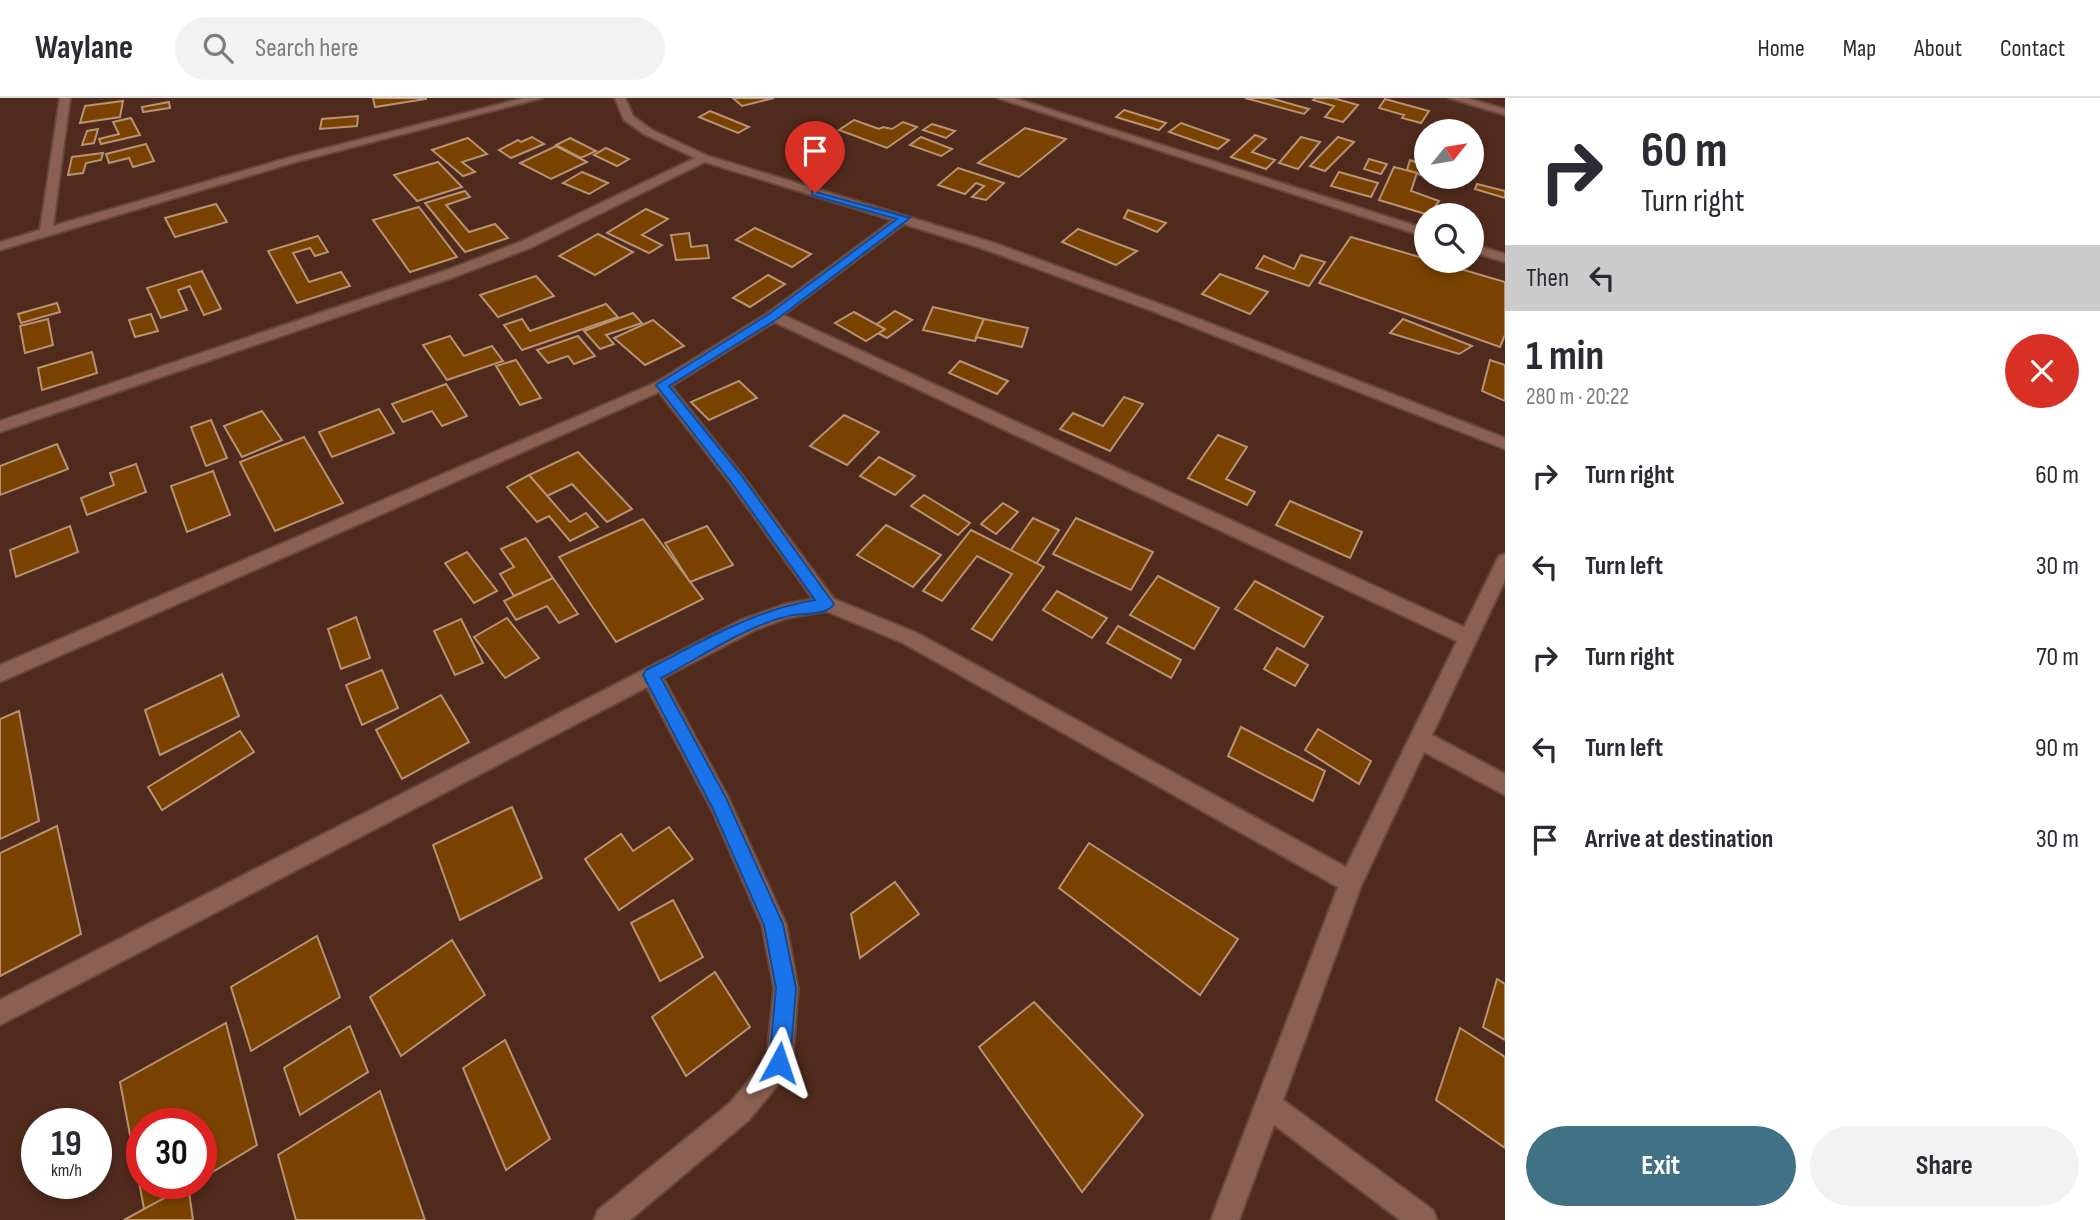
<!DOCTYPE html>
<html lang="en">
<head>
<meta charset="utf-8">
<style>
  :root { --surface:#fff; --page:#f2f2f3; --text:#2b2b33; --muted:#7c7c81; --line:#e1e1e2; --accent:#417184 }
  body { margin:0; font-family:"Sofia Sans Condensed",sans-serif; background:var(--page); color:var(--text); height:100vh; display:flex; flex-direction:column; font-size:26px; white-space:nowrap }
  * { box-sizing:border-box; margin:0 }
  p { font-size:23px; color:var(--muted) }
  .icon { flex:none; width:38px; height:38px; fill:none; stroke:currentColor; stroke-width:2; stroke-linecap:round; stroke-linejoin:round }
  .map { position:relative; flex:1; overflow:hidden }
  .side { display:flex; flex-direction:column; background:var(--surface); width:595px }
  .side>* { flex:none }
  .guide { background:#fff; color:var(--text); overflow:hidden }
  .needle { width:46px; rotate:60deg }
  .tools { position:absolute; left:1414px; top:21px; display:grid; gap:14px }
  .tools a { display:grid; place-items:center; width:70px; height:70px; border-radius:50%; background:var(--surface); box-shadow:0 4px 10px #0003; font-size:35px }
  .speed { position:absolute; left:21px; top:1010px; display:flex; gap:14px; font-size:35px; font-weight:700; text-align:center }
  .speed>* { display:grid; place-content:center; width:91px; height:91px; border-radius:50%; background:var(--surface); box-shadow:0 4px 10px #0003; line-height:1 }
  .speed small { font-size:18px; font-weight:400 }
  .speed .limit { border:10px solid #d22; background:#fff; color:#111 }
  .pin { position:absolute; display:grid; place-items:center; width:60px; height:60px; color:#fff; margin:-72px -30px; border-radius:50% 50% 50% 0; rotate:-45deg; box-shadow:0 0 7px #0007 }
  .pin .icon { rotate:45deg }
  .me { position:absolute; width:77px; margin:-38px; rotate:5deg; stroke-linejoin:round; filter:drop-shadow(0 0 5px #0008) }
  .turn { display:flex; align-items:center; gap:24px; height:147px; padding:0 21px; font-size:32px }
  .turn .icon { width:91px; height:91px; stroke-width:2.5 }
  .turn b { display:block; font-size:49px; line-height:60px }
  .then { display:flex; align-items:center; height:66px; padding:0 21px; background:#0003; gap:14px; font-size:26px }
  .round { display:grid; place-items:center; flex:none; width:74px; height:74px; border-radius:37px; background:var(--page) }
  .headline { display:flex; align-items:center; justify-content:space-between; height:119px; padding:0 21px }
  h1 { font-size:42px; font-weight:700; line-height:52px }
  .button { display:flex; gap:14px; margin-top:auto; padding:14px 21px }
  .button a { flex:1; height:80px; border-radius:42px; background:var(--accent); color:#fff; font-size:28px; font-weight:700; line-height:80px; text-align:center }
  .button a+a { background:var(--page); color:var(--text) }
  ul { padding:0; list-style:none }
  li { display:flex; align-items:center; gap:21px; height:91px; padding:0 21px }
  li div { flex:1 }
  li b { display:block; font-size:26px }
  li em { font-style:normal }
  header { display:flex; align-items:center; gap:42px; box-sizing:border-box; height:98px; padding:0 35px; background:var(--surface); border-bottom:2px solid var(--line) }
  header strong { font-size:33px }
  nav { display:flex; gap:38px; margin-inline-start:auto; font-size:24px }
  .search { width:490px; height:63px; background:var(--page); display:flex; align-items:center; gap:18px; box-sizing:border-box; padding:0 24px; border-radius:38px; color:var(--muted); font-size:26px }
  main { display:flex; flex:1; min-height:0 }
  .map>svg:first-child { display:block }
  .building { fill:#7a4200; stroke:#b79274; stroke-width:2 }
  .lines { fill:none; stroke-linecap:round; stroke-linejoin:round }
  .minor-casing { stroke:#67473c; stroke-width:4 }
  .minor { fill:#8b6051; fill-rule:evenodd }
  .route { fill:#1a73e8; stroke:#114b97; stroke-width:2 }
</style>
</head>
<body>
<header>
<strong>Waylane</strong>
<div class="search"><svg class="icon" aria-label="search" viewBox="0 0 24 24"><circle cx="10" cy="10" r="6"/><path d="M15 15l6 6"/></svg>Search here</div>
<nav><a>Home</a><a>Map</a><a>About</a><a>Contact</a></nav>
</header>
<main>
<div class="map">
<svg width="1505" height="1122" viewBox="0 0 1505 1122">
  <rect width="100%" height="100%" fill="#502a1d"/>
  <g class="building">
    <path d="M373,0H426V1L375,9Z"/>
    <path d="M733,0H774L742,8Z"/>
    <path d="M1245,0H1270L1309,11L1304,16Z"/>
    <path d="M1315,0H1333L1358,7L1343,24L1325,19L1334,8L1313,2Z"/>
    <path d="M1385,1L1429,13L1421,25L1402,20L1404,17L1379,10Z"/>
    <path d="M123,3L120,19L80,25L85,8Z"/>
    <path d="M169,4L170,10L143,14L142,9Z"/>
    <path d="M1124,12L1166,25L1159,32L1116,19Z"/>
    <path d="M710,13L749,29L738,35L699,19Z"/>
    <path d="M358,18L357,28L320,31L322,21Z"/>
    <path d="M131,20L140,37L101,46L99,41L119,36L113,24Z"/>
    <path d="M854,22L879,31L883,29L892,31L903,24L917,29L887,50L839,32Z"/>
    <path d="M1181,25L1229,42L1218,51L1169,34Z"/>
    <path d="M932,26L955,33L946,40L923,32Z"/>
    <path d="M1025,30L1066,41L1019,79L978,65Z"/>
    <path d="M98,31L94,45L82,47L87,33Z"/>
    <path d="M1255,37L1266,41L1252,54L1275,62L1266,71L1231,59Z"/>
    <path d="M532,39L544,46L511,60L499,52L518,42L521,44Z"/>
    <path d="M921,39L952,51L941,58L910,47Z"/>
    <path d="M1301,39L1320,44L1298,71L1279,65Z"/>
    <path d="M1338,39L1354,44L1325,73L1310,68Z"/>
    <path d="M468,40L487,56L462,64L475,74L463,78L432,52Z"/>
    <path d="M570,40L596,53L581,60L556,47Z"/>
    <path d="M146,46L154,63L133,69L129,60L109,65L106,56Z"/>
    <path d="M556,48L587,64L551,81L520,65Z"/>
    <path d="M606,50L629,61L617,68L594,57Z"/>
    <path d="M103,55L101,62L86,65L83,75L68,77L72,59Z"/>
    <path d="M1369,61L1387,66L1381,76L1364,71Z"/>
    <path d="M1410,62L1426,68V79H1451L1445,86L1407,72Z"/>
    <path d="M438,64L462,89L417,103L394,77Z"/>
    <path d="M1394,69L1417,75L1411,93L1439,103L1429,117L1379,102Z"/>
    <path d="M958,70L1004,85L986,102L972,99L984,88L976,85L965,96L938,87Z"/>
    <path d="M582,74L608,85L589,96L563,85Z"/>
    <path d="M1339,74L1378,85L1371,99L1331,88Z"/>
    <path d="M1477,86L1505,93V100L1475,91Z"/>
    <path d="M465,93L470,99L446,107L469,134L495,126L508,140L465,154L425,105Z"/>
    <path d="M216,106L227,124L175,139L165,120Z"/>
    <path d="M419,109L457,159L410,174L373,122Z"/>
    <path d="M646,111L668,121L642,137L662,147L649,155L607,135Z"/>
    <path d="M1128,112L1166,125L1157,134L1124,120Z"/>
    <path d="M755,130L811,156L792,169L736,142Z"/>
    <path d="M1078,131L1137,153L1116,167L1062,144Z"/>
    <path d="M689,135L691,149L707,147L709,160L676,162L671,137Z"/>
    <path d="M598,136L633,154L595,177L559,158Z"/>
    <path d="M318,138L328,154L315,158L310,150L293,155L309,184L341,174L350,188L297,205L268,153Z"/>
    <path d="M1351,139L1505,184V237L1500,249L1319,185Z"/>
    <path d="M1301,157L1325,164L1309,188L1256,170L1264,158L1294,171Z"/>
    <path d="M202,173L221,211L204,217L190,188L178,192L187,212L161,220L147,190Z"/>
    <path d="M1220,176L1268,194L1250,216L1202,196Z"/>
    <path d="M768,177L785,186L750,209L733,200Z"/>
    <path d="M536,178L554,198L498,219L480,197Z"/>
    <path d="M57,205L60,214L21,225L18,216Z"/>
    <path d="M606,206L618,219L522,252L504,227L522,221L530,233Z"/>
    <path d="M933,209L984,221L975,243L923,232Z"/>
    <path d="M895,213L912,222L887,240L870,231Z"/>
    <path d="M854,214L885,231L866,243L835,225Z"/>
    <path d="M633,215L642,225L606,237L614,246L600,251L584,233Z"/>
    <path d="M151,216L158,233L135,239L129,222Z"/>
    <path d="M48,221L53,247L25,255L20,228Z"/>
    <path d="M984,221L1028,230L1022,249L976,239Z"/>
    <path d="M1403,221L1472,248L1459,256L1390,235Z"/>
    <path d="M653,222L684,248L645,267L614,240Z"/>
    <path d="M450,238L464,258L492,248L503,263L447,282L423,247Z"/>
    <path d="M578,238L595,258L574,266L568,258L548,265L537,252Z"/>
    <path d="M92,254L97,275L42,292L38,270Z"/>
    <path d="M516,262L541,300L520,307L496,268Z"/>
    <path d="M1490,262L1505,267V303L1482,293Z"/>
    <path d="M960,263L1008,283L997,296L949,275Z"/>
    <path d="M739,283L757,300L709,322L691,304Z"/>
    <path d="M446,286L467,318L442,328L432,313L403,324L392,306Z"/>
    <path d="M1124,299L1143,306L1110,353L1060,331L1073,315L1103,328Z"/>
    <path d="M379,311L394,335L332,359L319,334Z"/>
    <path d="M262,313L282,342L242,359L224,328Z"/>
    <path d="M844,317L879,334L847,367L810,348Z"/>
    <path d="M211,322L227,360L206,368L191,329Z"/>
    <path d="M1218,337L1247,349L1226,381L1255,394L1247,407L1188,380Z"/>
    <path d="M304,339L343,405L275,433L240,364Z"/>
    <path d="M57,346L68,371L0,397V368Z"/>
    <path d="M578,354L632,411L607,424L572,386L547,398L529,377Z"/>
    <path d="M879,359L915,378L895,397L860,378Z"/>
    <path d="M136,366L146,394L87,417L81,400L114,387L110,375Z"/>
    <path d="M213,373L230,417L187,434L171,388Z"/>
    <path d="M529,377L570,424L586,415L598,429L570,443L549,418L537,424L507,389Z"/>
    <path d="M924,397L970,425L958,437L911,408Z"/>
    <path d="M1290,403L1362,434L1350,460L1276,427Z"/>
    <path d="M1003,405L1018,414L996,436L981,426Z"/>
    <path d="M1033,420L1059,432L1034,469L1008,456Z"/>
    <path d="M1076,420L1153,454L1131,492L1053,456Z"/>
    <path d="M643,421L703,501L616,544L559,459Z"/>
    <path d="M886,427L941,457L913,489L857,457Z"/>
    <path d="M70,428L78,454L16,479L10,452Z"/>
    <path d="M707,428L733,467L690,484L665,445Z"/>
    <path d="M971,432L1044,469L992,542L972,531L1012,476L977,458L942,503L923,493Z"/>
    <path d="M526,440L553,480L514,498L500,476L514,469L501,451Z"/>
    <path d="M467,454L497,493L474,505L445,465Z"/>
    <path d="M1158,478L1219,510L1194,551L1130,517Z"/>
    <path d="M553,480L578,516L559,525L547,508L516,522L504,503Z"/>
    <path d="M1255,483L1323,519L1304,549L1235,511Z"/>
    <path d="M1057,493L1107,520L1092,540L1043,512Z"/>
    <path d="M356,519L370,560L341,571L328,531Z"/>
    <path d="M507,520L539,560L505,580L474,539Z"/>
    <path d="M461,521L483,565L455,577L434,533Z"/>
    <path d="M1118,528L1181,562L1171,580L1107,545Z"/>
    <path d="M1277,550L1308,567L1295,588L1264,571Z"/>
    <path d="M382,572L398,610L362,627L346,587Z"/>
    <path d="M222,576L239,618L160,657L145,612Z"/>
    <path d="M441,597L469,644L402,681L376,632Z"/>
    <path d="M19,613L39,723L0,741V621Z"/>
    <path d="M1241,629L1325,673L1313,703L1228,658Z"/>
    <path d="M1318,631L1371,663L1359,686L1305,652Z"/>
    <path d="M240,633L254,654L162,712L148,689Z"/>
    <path d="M512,709L542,780L460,822L433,747Z"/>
    <path d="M57,728L81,836L0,878V755Z"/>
    <path d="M669,729L693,761L619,812L585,761L621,736L633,753Z"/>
    <path d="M1089,745L1238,841L1200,897L1059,790Z"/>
    <path d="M895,784L919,816L860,860L851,816Z"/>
    <path d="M673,802L703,859L660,883L631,825Z"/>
    <path d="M317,838L340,899L251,953L231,889Z"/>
    <path d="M452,842L485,897L401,958L370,899Z"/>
    <path d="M715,874L750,929L686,978L652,919Z"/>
    <path d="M1497,881L1505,886V942L1483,929Z"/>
    <path d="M1034,904L1143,1017L1082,1094L979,949Z"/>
    <path d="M226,925L257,1047L201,1081V1026H142V1085H195L145,1116L120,984Z"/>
    <path d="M350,928L368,974L300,1017L284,970Z"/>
    <path d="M1460,930L1505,959V1050L1436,1002Z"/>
    <path d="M505,942L550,1041L506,1072L463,970Z"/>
    <path d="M380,993L425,1122H296L278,1057Z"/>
    <path d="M188,1087L193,1122H124Z"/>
  </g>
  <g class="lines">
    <g class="minor-casing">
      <g id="minor">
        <path d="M60,0H70L53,128L291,59L524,0H542L299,63L0,152V144L40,132Z"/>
        <path d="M615,0H625L633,18L652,32L708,58L994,145L1165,208L1505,340V351L1155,214L984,151L904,126L783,217L1464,529L1499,458L1505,456V482L1432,637L1505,676V697L1424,654L1361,788L1283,1002L1433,1112L1437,1122H1400L1274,1027L1239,1122H1211L1338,789L903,545L826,513L787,520L755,532L663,580L728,699L786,826L798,890L792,965L788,974L749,1022L630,1122H594L598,1112L731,1004L767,960L774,890L762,827L712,712L647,589L0,927V902L741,522L786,506L813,501L730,385L659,294L0,584V567L657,284L768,215L893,122L705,64L530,150L457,178L0,334V323L447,172L520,144L695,60L644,36L624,22ZM774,224L1457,543L1346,769L917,535L834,501L742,377L671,288Z"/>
        <path d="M998,0H1014L1426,131V139Z"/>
        <path d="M1449,0H1466L1505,11V17Z"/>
        <path d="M1472,146L1505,156V164L1472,154Z"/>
      </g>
    </g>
    <use href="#minor" class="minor"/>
  </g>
  <path class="route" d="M812,93L910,120L777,221L669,288L741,377L834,506C827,518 801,515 788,518C744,529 701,559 661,580L726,700L783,826L796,890L790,965L787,972L779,976L772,972L769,965L776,890L764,827L713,711L643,577L646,572C701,544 753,512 815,502L731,384L656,287L769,216L897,121L812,97Z"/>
</svg>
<div class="tools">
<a><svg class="needle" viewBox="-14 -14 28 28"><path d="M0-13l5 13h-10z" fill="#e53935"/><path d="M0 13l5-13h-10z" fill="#7c7c81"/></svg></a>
<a><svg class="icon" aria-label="search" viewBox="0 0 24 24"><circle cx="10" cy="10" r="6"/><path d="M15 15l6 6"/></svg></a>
</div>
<div class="speed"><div>19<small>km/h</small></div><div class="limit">30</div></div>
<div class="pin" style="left:815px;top:95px;background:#d93025"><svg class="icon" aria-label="arrive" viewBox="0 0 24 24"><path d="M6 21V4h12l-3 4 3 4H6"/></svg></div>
<svg class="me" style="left:779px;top:965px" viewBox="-20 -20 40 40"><path d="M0-17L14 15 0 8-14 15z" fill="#1a73e8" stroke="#fff" stroke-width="4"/></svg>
</div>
<section class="side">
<div class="guide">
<div class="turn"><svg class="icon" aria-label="right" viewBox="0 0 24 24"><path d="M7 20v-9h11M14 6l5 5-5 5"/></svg><div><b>60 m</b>Turn right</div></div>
<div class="then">Then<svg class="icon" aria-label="left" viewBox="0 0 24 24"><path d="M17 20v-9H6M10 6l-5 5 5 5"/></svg></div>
</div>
<div class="headline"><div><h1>1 min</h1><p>280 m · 20:22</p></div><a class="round" style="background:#d93025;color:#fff"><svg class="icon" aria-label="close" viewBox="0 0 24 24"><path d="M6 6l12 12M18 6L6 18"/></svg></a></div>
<ul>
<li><svg class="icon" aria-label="right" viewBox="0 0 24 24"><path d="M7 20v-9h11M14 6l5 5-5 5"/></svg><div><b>Turn right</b></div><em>60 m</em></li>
<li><svg class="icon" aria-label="left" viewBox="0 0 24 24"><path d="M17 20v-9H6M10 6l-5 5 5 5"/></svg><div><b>Turn left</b></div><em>30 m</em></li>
<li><svg class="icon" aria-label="right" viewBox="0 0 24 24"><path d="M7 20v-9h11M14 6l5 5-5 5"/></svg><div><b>Turn right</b></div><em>70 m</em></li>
<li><svg class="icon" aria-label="left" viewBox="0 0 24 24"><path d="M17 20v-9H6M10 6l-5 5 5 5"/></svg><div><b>Turn left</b></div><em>90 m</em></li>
<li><svg class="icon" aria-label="arrive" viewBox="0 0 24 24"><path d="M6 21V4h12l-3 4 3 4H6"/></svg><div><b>Arrive at destination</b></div><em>30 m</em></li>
</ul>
<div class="button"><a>Exit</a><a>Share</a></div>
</section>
</main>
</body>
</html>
